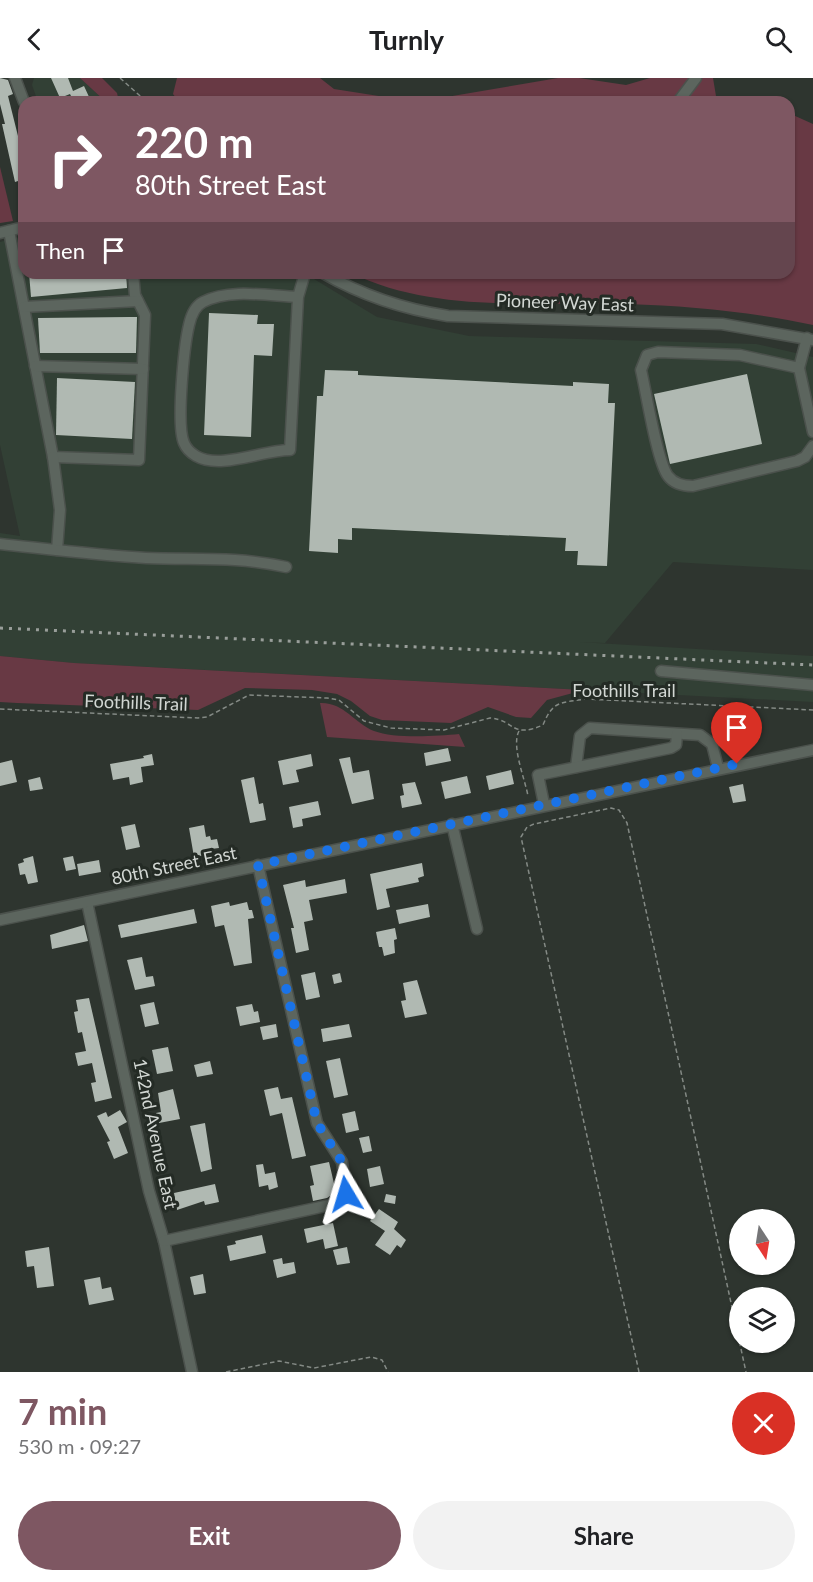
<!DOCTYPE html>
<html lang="en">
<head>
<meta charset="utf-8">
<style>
  :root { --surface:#fff; --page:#f2f2f2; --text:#202124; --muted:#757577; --accent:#7e5762 }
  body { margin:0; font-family:Lato,sans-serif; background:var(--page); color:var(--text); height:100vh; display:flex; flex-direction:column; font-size:22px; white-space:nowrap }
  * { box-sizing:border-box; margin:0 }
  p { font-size:20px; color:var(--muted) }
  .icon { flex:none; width:33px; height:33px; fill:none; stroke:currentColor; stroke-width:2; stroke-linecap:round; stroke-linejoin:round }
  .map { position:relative; height:1294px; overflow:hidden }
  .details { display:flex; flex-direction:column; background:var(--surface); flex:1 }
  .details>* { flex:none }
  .banner { position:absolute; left:18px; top:18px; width:777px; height:183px; border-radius:18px; box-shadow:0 2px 4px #0004; background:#7e5762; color:#fff; overflow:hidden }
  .needle { width:39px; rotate:168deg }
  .tools { position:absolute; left:729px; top:1131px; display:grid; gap:12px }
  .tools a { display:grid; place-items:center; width:66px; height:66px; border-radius:50%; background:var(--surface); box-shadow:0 2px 4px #0004; font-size:30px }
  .pin { position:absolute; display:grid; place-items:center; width:51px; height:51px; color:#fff; margin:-62px -26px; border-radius:50% 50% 50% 0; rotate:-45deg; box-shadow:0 0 6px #0007 }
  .pin .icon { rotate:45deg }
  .me { position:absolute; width:66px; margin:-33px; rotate:353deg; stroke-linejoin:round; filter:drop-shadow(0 0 4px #0008) }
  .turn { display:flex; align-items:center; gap:21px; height:126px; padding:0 18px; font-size:27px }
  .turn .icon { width:78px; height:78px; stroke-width:2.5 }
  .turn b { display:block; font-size:42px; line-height:51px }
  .then { display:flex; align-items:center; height:57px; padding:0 18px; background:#0003; gap:12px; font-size:22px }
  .round { display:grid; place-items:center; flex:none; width:63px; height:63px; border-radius:32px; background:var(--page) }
  .head { display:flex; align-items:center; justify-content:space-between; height:102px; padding:0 18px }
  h1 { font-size:36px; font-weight:700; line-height:45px; color:var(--accent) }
  .button { display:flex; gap:12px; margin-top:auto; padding:12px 18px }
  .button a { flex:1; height:69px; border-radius:36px; background:var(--accent); color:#fff; font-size:24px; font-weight:700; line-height:69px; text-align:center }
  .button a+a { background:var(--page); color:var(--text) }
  header { display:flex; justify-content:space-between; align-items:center; height:78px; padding:0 18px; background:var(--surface); font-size:27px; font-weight:700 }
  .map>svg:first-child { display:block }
  .built { fill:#324035 }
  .green { fill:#683944 }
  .building { fill:#b0b9b2 }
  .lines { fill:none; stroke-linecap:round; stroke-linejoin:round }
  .minor-casing { stroke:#4b514c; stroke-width:13 }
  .path { stroke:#848a85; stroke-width:1.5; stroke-dasharray:4.5 3; stroke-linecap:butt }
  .minor { stroke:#5c655e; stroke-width:10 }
  .rail { stroke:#999e9a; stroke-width:3; stroke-dasharray:3 6; stroke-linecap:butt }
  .route { stroke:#1a73e8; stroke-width:10; stroke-dasharray:0 18 }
  .labels { text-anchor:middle; stroke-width:6; stroke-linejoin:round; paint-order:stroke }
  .street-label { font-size:18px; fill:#d2d7d3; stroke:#242b25 }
</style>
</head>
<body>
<header><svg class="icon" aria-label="back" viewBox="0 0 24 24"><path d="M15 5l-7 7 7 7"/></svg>Turnly<svg class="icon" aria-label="search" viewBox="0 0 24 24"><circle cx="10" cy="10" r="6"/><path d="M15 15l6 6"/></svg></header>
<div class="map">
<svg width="813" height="1294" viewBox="0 0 813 1294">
  <rect width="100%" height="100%" fill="#2e352f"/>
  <g class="built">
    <path d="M34,0H80L106,24H38L32,7Z"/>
    <path d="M24,158V195H304L377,239L469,258L756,266L813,279V492L673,484L605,565L579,564L813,578V624L73,585L0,578V455L20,458L0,367V164Z"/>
  </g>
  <g class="green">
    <path d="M80,0H102L117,15L119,24H106Z"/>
    <path d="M177,0H320L334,11L417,24H179L173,16Z"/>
    <path d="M558,0H579L626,7L650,0H713L717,24H417Z"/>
    <path d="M793,37L813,46V247C753,234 689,228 628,226C536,223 436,236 351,195H789V122L792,113L789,106V46Z"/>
    <path d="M0,89L13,143L0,145Z"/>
    <path d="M0,578L74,585L584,612L547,622L531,640L516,639L488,629L451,645L382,642L370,638L351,623L337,616L312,612L245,610L198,632L17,625L0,624Z"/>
    <path d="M320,625C344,624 354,645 374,653C395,661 437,658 459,656L465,669L327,659Z"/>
  </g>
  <g class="building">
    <path d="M0,0L8,2L13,16L8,18L24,82V101L15,104L2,46H5L0,26Z"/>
    <path d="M51,0H68L73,13L84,8L90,21L74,24L70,16L60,20Z"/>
    <path d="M29,195H126L127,210L31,219Z"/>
    <path d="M209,235L258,237L257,246H274L272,278L254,277L251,359L204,357Z"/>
    <path d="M129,239H137L136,275H40L38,240Z"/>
    <path d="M325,292L358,293V297L573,308V304L609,306L608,325H615L607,488L577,487L578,473H565L566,460L352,450V462L338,461V475L309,473L317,318H323Z"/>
    <path d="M747,296L762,366L670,386L654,316Z"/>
    <path d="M57,300L135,304L132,361L56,357Z"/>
    <path d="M448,670L451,683L426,688L424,675Z"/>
    <path d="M152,676L154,687L141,689L143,704L130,707L129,699L113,702L110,686L144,680L143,678Z"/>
    <path d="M311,676L313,688L296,692L299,704L283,707L278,683Z"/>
    <path d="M350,679L353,695L369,692L374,721L352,726L339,681Z"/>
    <path d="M12,682L17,704L0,708V685Z"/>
    <path d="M511,692L514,706L489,712L486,698Z"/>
    <path d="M467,698L471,715L445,721L441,704Z"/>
    <path d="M40,699L43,711L30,713L28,702Z"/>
    <path d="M254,699L259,726L263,725L266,742L250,745L241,702Z"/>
    <path d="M415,704L422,726L402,730L400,718L404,717L402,706Z"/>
    <path d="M743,706L746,723L733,725L729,709Z"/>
    <path d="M318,723L321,737L302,741L303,748L293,750L289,729Z"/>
    <path d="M135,746L140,769L126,772L121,749Z"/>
    <path d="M204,747L206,759L210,758L211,762L217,761L219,770L211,771L212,776L194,779L189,750Z"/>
    <path d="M33,778L38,804L28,806L25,796L20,797L18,786L24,784L23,781Z"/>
    <path d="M73,778L76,791L66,793L63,780Z"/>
    <path d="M99,782L101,794L79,798L77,786Z"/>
    <path d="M422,785L424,798L418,800L419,804L386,811L390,829L377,832L370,796Z"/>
    <path d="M345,801L347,815L309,822L313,842L304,844L309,872L296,875L291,850H294L283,807L305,802L306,809Z"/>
    <path d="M229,824L230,828L247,824L249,832H252L254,840L248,841L252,885L234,888L224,847L215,849L211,828Z"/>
    <path d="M428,826L430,839L399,846L396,832Z"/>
    <path d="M194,831L197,845L121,860L118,847Z"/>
    <path d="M84,847L88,863L52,871L50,857Z"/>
    <path d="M395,850L397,861L394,862L395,875L384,878L382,869H379L376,854Z"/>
    <path d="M142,879L146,899L153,898L155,908L135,912L127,882Z"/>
    <path d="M315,894L320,919L306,922L301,897Z"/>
    <path d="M340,895L342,904L334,906L332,897Z"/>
    <path d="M417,902L427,936L405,940L401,923L406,922L403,905Z"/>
    <path d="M89,920L112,1020L95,1024L91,1005L96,1004L92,985L78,988L75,975L86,973L82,954L78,955L74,934L78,933L76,922Z"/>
    <path d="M154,924L159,946L145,949L140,927Z"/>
    <path d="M252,926L254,934L258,933L260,944L240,948L236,929Z"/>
    <path d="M276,946L278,959L263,962L260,949Z"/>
    <path d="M349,946L352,959L323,964L321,951Z"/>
    <path d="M168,969L173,993L157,996L152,972Z"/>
    <path d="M340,980L348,1017L334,1020L326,983Z"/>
    <path d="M210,983L213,996L197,999L194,987Z"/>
    <path d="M278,1009L281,1021L292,1019L306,1078L292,1081L282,1035L270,1038L264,1012Z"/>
    <path d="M173,1011L180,1041L159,1045L156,1035L161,1034L158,1015Z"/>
    <path d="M120,1032L127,1044L118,1049L128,1075L114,1081L107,1064L110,1063L97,1038L106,1034L108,1039Z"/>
    <path d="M355,1033L359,1052L346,1055L342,1036Z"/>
    <path d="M205,1045L212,1091L201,1094L190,1048Z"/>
    <path d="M369,1058L372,1073L363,1075L359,1060Z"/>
    <path d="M329,1084L336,1114L327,1120L313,1123L310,1108L314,1107L310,1088Z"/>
    <path d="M263,1086L265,1096L275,1094L278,1109L269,1112L268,1107L259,1109L256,1087Z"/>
    <path d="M380,1088L384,1106L370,1109L367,1091Z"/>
    <path d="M215,1106L219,1124L205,1127L204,1123L177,1132L174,1115Z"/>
    <path d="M386,1116L396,1118L395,1126L384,1124Z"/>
    <path d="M379,1131L398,1144L394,1151L406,1162L401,1170L397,1167L390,1177L375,1167L385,1153L370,1143Z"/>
    <path d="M333,1145L338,1168L325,1171L323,1161L307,1165L304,1151Z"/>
    <path d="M262,1157L266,1175L230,1183L227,1168L236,1166L235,1163Z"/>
    <path d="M49,1169L54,1208L37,1210L34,1188L27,1189L25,1173Z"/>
    <path d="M347,1169L350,1185L337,1187L333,1172Z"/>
    <path d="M282,1180L283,1186L294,1184L296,1195L277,1200L273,1182Z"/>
    <path d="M203,1196L206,1215L194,1217L190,1199Z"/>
    <path d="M100,1199L102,1211L111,1209L114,1222L89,1227L84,1202Z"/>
  </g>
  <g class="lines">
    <g class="minor-casing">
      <g id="minor">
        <path d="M15,0L24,24"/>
        <path d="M678,24L696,0"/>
        <path d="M9,153L53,379L139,382L145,237L135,217L133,195"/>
        <path d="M0,155L24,149"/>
        <path d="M323,195C363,218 403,231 448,238L722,246L813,262"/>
        <path d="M298,219C269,218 230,210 203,224C195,228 191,238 189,247C184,268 176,347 184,365C186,370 191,375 196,378C220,392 263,372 290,372L298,219L305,195"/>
        <path d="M24,229L138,223"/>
        <path d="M807,260L799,290L813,354"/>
        <path d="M35,288L143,291"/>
        <path d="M799,290L740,277L658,274L647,277L641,292C646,313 657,384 668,398C674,406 683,408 693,408L797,383L805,379L813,368"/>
        <path d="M53,379L60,432L57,472"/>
        <path d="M0,466C48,471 97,477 146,480C196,482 235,478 286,489"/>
        <path d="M661,593L813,607"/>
        <path d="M576,689L580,658L590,650L700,657L712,666L718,690"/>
        <path d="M544,726L538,697L671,670L676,667L677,656"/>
        <path d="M452,746L477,851"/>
        <path d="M87,824L149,1113L164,1163L192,1294"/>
        <path d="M0,842L813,672"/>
        <path d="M164,1163L330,1127L346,1116L342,1084L317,1045L258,787"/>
      </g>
    </g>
    <g class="path">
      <path d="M120,0L147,24"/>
      <path d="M0,631L198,640L207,639L249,617L327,620L339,622L364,643L391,650L444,652L490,640C515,642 511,661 543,647C553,622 561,625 586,621L813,632"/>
      <path d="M519,653C511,668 525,701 528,718"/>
      <path d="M226,1294L279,1283L314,1290L371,1279L382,1282L388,1294"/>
      <path d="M639,1294L521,759L527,749L534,746L611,730L619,732L627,745L746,1294"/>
    </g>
    <use href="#minor" class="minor"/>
    <path class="rail" d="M0,550L813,587"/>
  </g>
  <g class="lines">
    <path class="route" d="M346,1116L342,1084L317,1045L258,787L737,686"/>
  </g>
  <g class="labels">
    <g class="street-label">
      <text transform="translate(565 225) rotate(2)" y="6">Pioneer Way East</text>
      <text x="624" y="619">Foothills Trail</text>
      <text transform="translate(136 625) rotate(2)" y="6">Foothills Trail</text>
      <text transform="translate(174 788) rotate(-12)" y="6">80th Street East</text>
      <text transform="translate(155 1056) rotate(78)" y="6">142nd Avenue East</text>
    </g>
  </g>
</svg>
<div class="tools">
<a><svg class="needle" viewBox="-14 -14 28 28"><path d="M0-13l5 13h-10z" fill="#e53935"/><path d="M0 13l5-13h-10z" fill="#757577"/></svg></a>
<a><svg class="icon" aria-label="layers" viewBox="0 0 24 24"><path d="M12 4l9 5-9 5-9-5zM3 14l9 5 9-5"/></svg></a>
</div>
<div class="pin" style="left:737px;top:686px;background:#d93025"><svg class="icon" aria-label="arrive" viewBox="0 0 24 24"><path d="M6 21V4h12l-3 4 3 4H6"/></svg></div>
<svg class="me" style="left:346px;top:1116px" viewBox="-20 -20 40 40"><path d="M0-17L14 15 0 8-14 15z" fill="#1a73e8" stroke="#fff" stroke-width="4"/></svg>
<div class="banner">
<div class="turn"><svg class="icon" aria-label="right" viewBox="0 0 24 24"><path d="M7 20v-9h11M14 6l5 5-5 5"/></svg><div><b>220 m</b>80th Street East</div></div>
<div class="then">Then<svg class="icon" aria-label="arrive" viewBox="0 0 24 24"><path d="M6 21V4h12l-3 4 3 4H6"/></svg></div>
</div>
</div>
<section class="details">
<div class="head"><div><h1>7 min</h1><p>530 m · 09:27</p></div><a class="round" style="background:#d93025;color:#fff"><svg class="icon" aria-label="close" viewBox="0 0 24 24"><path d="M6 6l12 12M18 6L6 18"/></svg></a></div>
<div class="button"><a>Exit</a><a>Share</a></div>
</section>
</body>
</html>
